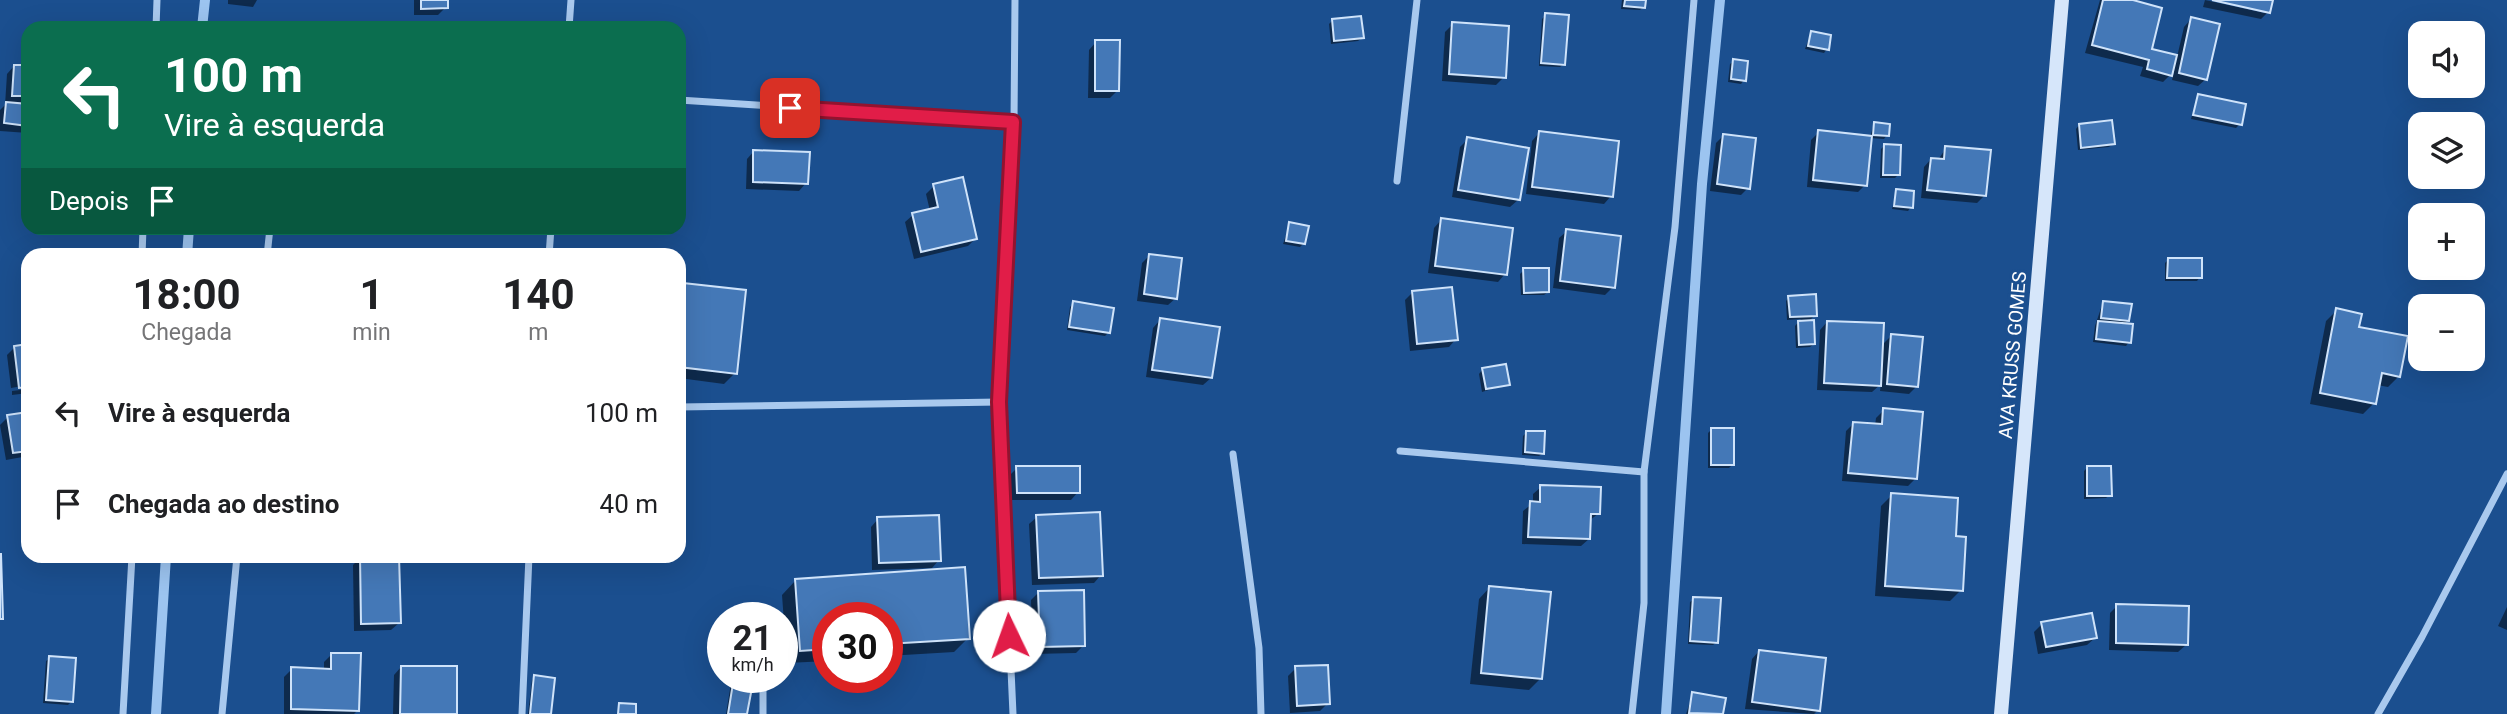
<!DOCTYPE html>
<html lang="pt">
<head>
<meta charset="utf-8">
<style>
  :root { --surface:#fff; --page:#f2f2f2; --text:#202124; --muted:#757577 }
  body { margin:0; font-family:Roboto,sans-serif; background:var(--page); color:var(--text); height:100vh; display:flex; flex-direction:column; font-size:26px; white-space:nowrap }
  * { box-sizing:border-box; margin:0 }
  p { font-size:23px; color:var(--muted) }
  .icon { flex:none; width:38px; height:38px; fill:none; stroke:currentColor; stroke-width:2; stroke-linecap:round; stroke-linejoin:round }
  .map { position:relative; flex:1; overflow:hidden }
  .details { position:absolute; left:21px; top:248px; width:665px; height:315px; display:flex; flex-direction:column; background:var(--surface); border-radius:21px; box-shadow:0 7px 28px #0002 }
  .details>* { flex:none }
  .guide { position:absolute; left:21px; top:21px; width:665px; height:214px; border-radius:21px; box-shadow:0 7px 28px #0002; background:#0b6e4f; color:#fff; overflow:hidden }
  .tools { position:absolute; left:2408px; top:21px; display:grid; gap:14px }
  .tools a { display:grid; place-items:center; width:77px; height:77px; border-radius:14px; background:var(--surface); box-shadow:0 7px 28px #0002; font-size:35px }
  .speed { position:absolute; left:707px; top:602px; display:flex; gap:14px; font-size:35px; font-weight:700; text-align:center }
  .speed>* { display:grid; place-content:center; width:91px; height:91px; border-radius:50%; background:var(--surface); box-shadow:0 7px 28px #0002; line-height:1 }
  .speed small { font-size:18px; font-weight:400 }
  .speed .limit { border:10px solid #d22; background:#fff; color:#111 }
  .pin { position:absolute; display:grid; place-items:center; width:60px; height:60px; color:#fff; margin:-30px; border-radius:14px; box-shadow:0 4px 10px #0006 }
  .me { position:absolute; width:77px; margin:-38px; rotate:357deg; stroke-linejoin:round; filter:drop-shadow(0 0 5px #0008) }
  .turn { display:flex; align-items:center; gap:24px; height:147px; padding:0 28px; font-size:32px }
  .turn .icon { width:91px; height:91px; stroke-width:2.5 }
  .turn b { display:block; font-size:49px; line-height:60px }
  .then { display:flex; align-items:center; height:66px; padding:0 28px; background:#0003; gap:14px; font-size:26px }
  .eta { display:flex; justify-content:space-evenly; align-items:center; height:119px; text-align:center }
  .eta b { font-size:42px; font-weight:700; line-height:49px }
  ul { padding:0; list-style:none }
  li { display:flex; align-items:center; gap:21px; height:91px; padding:0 28px }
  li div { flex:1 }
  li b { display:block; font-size:26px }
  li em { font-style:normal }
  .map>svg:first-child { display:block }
  .shadow { fill:#0007 }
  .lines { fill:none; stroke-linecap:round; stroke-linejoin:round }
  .stream { stroke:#9cc4f0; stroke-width:10 }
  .building { fill:#4478b7; stroke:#cfe3fa; stroke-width:2 }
  .street { stroke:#a9c9ee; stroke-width:7 }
  .secondary { stroke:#d6e6fa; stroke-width:14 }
  .route-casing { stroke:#92132f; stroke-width:18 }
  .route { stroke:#e11d48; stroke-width:12 }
  .labels { text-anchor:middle; stroke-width:6; stroke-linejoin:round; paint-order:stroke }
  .street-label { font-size:19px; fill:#fff; stroke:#1b4f8f }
</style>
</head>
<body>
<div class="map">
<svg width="2507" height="714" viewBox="0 0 2507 714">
  <rect width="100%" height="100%" fill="#1b4f8f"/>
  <g class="shadow">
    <path d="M228,0H257L253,7L228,4Z"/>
    <path d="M414,0H446V7L438,15H414Z"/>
    <path d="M1622,0H1644L1643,7L1640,10L1621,9Z"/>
    <path d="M2100,0H2126L2150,50L2177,57L2184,27L2191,19L2206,79L2198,86L2172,80L2174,71L2163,82L2140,76L2143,67L2085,53Z"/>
    <path d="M2205,0L2265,13V10L2220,0H2271L2268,12L2261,19L2203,7Z"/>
    <path d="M1546,15L1564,64L1560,67L1539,66L1542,19Z"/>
    <path d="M1333,20L1362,38L1358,41L1331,44L1329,24Z"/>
    <path d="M1453,24L1504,77L1496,85L1442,81L1445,32Z"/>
    <path d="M1811,33L1827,49L1824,53L1805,49Z"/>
    <path d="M1096,42L1117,91L1110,98H1088L1089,50Z"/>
    <path d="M1734,61L1744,80L1741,84L1728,82L1730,64Z"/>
    <path d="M14,66L28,67V133L0,131V110L5,105L7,74Z"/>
    <path d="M2198,96L2240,124L2236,128L2191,119Z"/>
    <path d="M1874,124L1887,135L1884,139L1870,138L1865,185L1858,192L1807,187L1811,140L1819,132L1870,137Z"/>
    <path d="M2079,125L2113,144L2109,147L2078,150L2076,129Z"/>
    <path d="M1539,133L1611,196L1604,204L1526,194L1532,141Z"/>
    <path d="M1724,135L1748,188L1741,195L1710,191L1716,143Z"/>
    <path d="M1468,139L1518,200L1510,207L1452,197L1460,147Z"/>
    <path d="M1884,146L1898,175L1895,178H1880L1881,149Z"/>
    <path d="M1946,148L1984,196L1977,203L1921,198L1924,167L1931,159L1938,160Z"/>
    <path d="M754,151L806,183L799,191L746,189L747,159Z"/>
    <path d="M934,186L975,239L968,246L914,259L905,222L913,215L930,211L926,194Z"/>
    <path d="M1897,191L1911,207L1908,211L1892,209Z"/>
    <path d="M1441,220L1505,274L1498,282L1428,273L1434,228Z"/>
    <path d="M1290,224L1304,243L1300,247L1283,244Z"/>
    <path d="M221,228H248L244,235L221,230Z"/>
    <path d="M1567,231L1613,287L1605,295L1553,288L1559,238Z"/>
    <path d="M1150,255L1176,298L1168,305L1137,301L1142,263Z"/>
    <path d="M2168,260L2200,277L2197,281H2165V263Z"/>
    <path d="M1524,270L1548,292L1544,295H1521L1520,274Z"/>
    <path d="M684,285L735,373L724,384L679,378V290Z"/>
    <path d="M1413,292L1456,339L1449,347L1410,351L1405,300Z"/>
    <path d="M1789,297L1815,315L1808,322L1814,344L1810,347L1796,348L1795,326L1801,319L1787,320L1786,301Z"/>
    <path d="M2103,302L2128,320L2123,325L2129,342L2126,346L2093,342L2095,326Z"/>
    <path d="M1074,303L1109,332L1105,336L1067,330L1070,307Z"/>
    <path d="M2337,310L2399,376L2388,387L2377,385L2374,403L2363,414L2310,404L2326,321Z"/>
    <path d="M1160,320L1211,378L1203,385L1146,377L1153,328Z"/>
    <path d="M1827,322L1881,346L1892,335L1917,386L1909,394L1880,391L1881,384L1872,392L1817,390L1820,330Z"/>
    <path d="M28,346V385L11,388L7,355L15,347Z"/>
    <path d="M1482,370L1508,384L1482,392L1479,374Z"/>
    <path d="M28,389V393L12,395V391Z"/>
    <path d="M1884,410L1915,479L1908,486L1842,481L1846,431L1853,424L1875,426L1876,418Z"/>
    <path d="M28,414V456L6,460L0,425L8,417Z"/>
    <path d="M1712,429L1732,465L1729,468H1708V433Z"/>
    <path d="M1527,432L1543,453L1539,456L1522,455L1523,436Z"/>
    <path d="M1017,468L1078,492L1071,500H1010V475Z"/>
    <path d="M2087,468L2110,495L2106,498L2084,499V471Z"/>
    <path d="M1541,487L1599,513L1589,521V539L1581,546L1522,544L1523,511L1533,503V494Z"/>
    <path d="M1892,495L1954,538L1961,590L1950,601L1875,596L1881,506Z"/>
    <path d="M1037,517L1101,575L1094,583L1032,585L1029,524Z"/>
    <path d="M878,519L939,560L932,568L872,570L871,527Z"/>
    <path d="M57,556H76V560L72,563L57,562Z"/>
    <path d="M361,557L399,623L391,630L354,631L353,565Z"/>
    <path d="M795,581L968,638L954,652L887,656V618H828V661L787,663L782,595Z"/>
    <path d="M1490,587L1540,679L1529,690L1470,684L1479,599Z"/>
    <path d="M1039,592L1083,646L1076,653L1033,654L1031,600Z"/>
    <path d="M1694,599L1717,642L1713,645L1688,644L1690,602Z"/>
    <path d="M2117,606L2186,645L2178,652L2109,650L2110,613Z"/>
    <path d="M2507,607V630L2498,626Z"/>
    <path d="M2042,624L2095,638L2087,645L2038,654L2034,632Z"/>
    <path d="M1759,651L1818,710L1814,714L1745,709L1752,659Z"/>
    <path d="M332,654L358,710L354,714H284V677L292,669L324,670V662Z"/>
    <path d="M50,658L72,701L68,705L43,703L46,661Z"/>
    <path d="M401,667L455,714H393L394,675Z"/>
    <path d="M1296,668L1328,703L1320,711L1290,713L1288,676Z"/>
    <path d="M535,677L549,714H528L532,680Z"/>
    <path d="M732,677H752L746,714H726Z"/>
    <path d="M1693,694L1724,699L1722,714H1686Z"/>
  </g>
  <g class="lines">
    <g class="stream">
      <path d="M202,28L205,0"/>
      <path d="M187,256L189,228"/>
      <path d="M156,714L166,556"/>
      <path d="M1666,714L1702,184L1720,0"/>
    </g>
  </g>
  <g class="building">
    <path d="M421,0H448V8L421,9Z"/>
    <path d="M1625,0H1646L1645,8L1624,6Z"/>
    <path d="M2103,0H2133L2162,8L2152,49L2177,55L2172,76L2147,69L2149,60L2092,45Z"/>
    <path d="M2212,0H2273L2270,13Z"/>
    <path d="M1545,13L1569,15L1565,65L1541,63Z"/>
    <path d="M1361,16L1364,38L1334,41L1332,19Z"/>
    <path d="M2191,17L2220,24L2207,80L2179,73Z"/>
    <path d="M1452,22L1509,26L1506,78L1449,74Z"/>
    <path d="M1811,31L1831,35L1829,50L1808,46Z"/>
    <path d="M1095,40H1120L1119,91H1095Z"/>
    <path d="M1733,59L1748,61L1746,81L1731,79Z"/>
    <path d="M14,65H28V96H12Z"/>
    <path d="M2198,94L2246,104L2242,125L2193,115Z"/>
    <path d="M6,102L28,104V126L4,123Z"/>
    <path d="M2112,120L2115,144L2081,148L2079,124Z"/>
    <path d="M1874,122L1890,124L1889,136L1873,135Z"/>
    <path d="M1818,130L1872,136L1867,186L1813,180Z"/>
    <path d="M1539,131L1619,141L1613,197L1532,187Z"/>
    <path d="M1723,134L1756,138L1750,189L1717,184Z"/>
    <path d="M1467,137L1529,148L1520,200L1458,190Z"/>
    <path d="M1884,144L1901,145L1900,175H1883Z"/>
    <path d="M1945,146L1991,150L1986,196L1927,190L1931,158L1944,159Z"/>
    <path d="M753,150L810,152L808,184L753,182Z"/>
    <path d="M963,177L977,239L921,252L912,213L938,207L933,184Z"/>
    <path d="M1896,189L1914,191L1913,208L1894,206Z"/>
    <path d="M1441,218L1513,228L1507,275L1435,266Z"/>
    <path d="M1289,222L1309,226L1305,244L1286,241Z"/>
    <path d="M1566,229L1621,236L1615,288L1560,281Z"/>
    <path d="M1149,254L1182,258L1177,299L1144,294Z"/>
    <path d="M2168,258H2202V278H2167Z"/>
    <path d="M1523,268H1549V292L1524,293Z"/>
    <path d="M683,283L746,290L737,374L679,367Z"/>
    <path d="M1452,287L1458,340L1417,344L1412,291Z"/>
    <path d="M1816,294L1817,316L1790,317L1788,296Z"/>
    <path d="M1073,301L1114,308L1110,333L1069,327Z"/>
    <path d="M2103,301L2132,304L2129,321L2101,318Z"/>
    <path d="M2336,308L2362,314L2359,327L2408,336L2400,377L2382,373L2376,404L2320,393Z"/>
    <path d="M1160,318L1220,327L1212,378L1152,370Z"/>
    <path d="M1814,320L1815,344L1799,345L1798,321Z"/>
    <path d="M1827,321L1884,323L1881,386L1824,383Z"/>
    <path d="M2098,321L2133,324L2131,343L2096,339Z"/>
    <path d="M1891,334L1923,337L1918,387L1887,384Z"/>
    <path d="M28,344V387L19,388L14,346Z"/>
    <path d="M1506,364L1510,385L1486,389L1482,368Z"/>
    <path d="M1883,408L1923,412L1917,479L1848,473L1853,422L1882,424Z"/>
    <path d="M28,412V451L13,453L7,415Z"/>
    <rect x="1711" y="428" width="23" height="37"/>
    <path d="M1526,431H1545L1544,454L1525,452Z"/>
    <path d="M1016,466H1080V493H1017Z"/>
    <path d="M2087,466H2111L2112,496H2087Z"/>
    <path d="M1540,485L1601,487L1600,514H1591L1590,539L1528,537L1530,501L1540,502Z"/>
    <path d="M1891,493L1958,498L1956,536L1966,537L1963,591L1885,586Z"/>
    <path d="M1100,512L1103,576L1039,578L1036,515Z"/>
    <path d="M939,515L941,561L879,563L877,517Z"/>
    <path d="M0,554H1L3,619H0Z"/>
    <path d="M360,556H399L401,623L361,624Z"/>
    <path d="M965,567L970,639L887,644V618H828V649L800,651L795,579Z"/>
    <path d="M1489,586L1551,592L1542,679L1481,673Z"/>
    <path d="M1084,590L1085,646L1040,647L1038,591Z"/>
    <path d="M1693,597L1721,598L1718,643L1690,641Z"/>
    <path d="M2116,604L2189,606L2188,645L2116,643Z"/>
    <path d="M2092,613L2097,638L2046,647L2041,622Z"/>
    <path d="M1759,650L1826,658L1820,711L1752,702Z"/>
    <path d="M331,653H361L359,711L291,709V667L331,669Z"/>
    <path d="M49,656L76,658L73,702L46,700Z"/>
    <path d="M1328,665L1330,704L1297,706L1295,666Z"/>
    <path d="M401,666H457V714H400Z"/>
    <path d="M534,675L555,678L551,714H530Z"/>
    <path d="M734,677H754L747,714H728Z"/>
    <path d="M1692,692L1726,698L1723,714L1689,713Z"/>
    <path d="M619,703L636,704V714H618Z"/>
  </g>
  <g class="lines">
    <g class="street">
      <path d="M156,28L157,0"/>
      <path d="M569,28L571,0"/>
      <path d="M679,100L1014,122"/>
      <path d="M1397,181L1417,0"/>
      <path d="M142,256L143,228"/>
      <path d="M267,256L270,228"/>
      <path d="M549,256L551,228"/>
      <path d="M679,407L999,402"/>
      <path d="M1400,451L1644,472"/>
      <path d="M1233,454L1259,648L1261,714"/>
      <path d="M123,714L132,556"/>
      <path d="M222,714L237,556"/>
      <path d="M522,714L529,556"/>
      <path d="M763,714V677"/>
      <path d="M1013,714L999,402L1014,122L1015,0"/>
      <path d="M1632,714L1644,603V472L1675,227L1694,0"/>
      <path d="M2378,714L2422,637L2507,474"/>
    </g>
    <path class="secondary" d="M2001,714L2062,0"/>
  </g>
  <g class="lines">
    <g class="route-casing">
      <path id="route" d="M790,108L1013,122L999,402L1009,636"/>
    </g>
    <use href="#route" class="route"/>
  </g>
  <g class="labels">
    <g class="street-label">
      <text transform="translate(2012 355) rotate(-85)" y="7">AVA KRUSS GOMES</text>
    </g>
  </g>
</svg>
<div class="tools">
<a><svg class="icon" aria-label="sound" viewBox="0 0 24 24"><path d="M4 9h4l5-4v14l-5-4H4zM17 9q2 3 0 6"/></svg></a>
<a><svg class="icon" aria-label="layers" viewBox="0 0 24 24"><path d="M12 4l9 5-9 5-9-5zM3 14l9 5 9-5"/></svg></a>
<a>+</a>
<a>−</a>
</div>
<div class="speed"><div>21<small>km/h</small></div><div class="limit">30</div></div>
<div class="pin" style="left:790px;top:108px;background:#d93025"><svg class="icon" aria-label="arrive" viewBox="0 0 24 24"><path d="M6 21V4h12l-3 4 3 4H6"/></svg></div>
<svg class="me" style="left:1009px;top:636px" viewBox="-20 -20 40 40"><circle r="19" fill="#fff"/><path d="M0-13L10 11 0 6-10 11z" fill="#e11d48"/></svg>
<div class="guide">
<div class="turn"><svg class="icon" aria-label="left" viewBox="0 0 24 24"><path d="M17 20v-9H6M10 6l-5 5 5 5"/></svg><div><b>100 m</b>Vire à esquerda</div></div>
<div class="then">Depois<svg class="icon" aria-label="arrive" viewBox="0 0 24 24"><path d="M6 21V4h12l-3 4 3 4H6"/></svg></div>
</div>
<section class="details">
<div class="eta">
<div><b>18:00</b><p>Chegada</p></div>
<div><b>1</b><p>min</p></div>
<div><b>140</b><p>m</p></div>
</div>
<ul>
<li><svg class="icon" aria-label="left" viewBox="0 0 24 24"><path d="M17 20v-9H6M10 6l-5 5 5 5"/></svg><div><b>Vire à esquerda</b></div><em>100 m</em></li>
<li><svg class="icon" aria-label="arrive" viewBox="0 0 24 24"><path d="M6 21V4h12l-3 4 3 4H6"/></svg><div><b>Chegada ao destino</b></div><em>40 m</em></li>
</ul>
</section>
</div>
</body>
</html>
